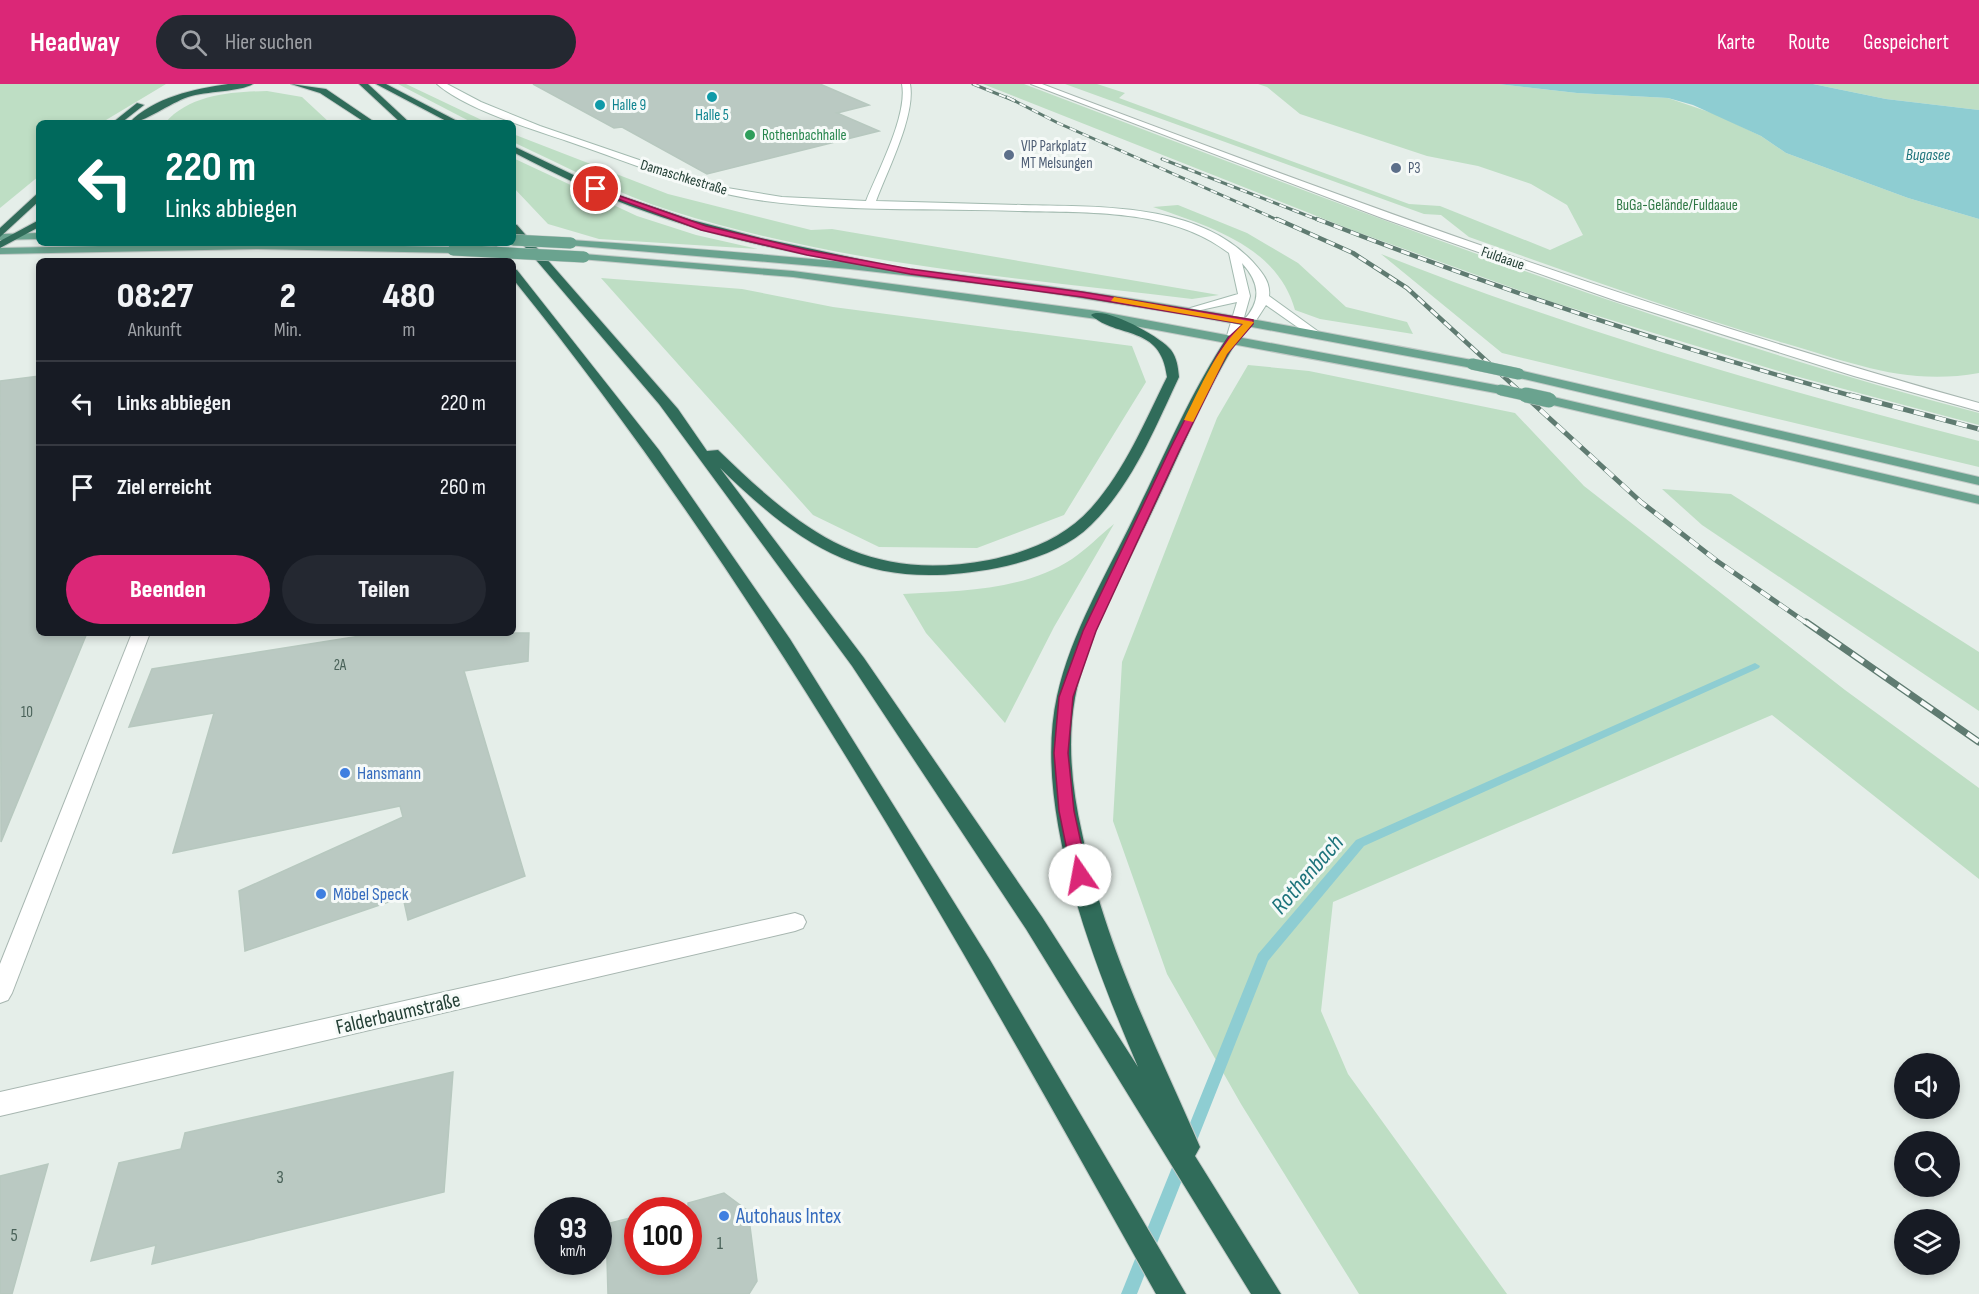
<!DOCTYPE html>
<html lang="de">
<head>
<meta charset="utf-8">
<style>
  :root { --surface:#171b24; --page:#242831; --text:#f1f3f6; --muted:#9ea1a6; --line:#363941; --accent:#db2777 }
  body { margin:0; font-family:"Sofia Sans Condensed",sans-serif; background:var(--page); color:var(--text); height:100vh; display:flex; flex-direction:column; font-size:22px; white-space:nowrap }
  * { box-sizing:border-box; margin:0 }
  p { font-size:20px; color:var(--muted) }
  .icon { flex:none; width:33px; height:33px; fill:none; stroke:currentColor; stroke-width:2; stroke-linecap:round; stroke-linejoin:round }
  .map { position:relative; flex:1; overflow:hidden }
  .sheet { position:absolute; left:36px; top:174px; width:480px; height:378px; display:flex; flex-direction:column; background:var(--surface); border-radius:9px; box-shadow:0 3px 9px #0003 }
  .sheet>* { flex:none }
  .hud { position:absolute; left:36px; top:36px; width:480px; height:126px; border-radius:9px; box-shadow:0 3px 9px #0003; background:#00695c; color:#fff; overflow:hidden }
  .buttons { position:absolute; left:1894px; top:969px; display:grid; gap:12px }
  .buttons a { display:grid; place-items:center; width:66px; height:66px; border-radius:50%; background:var(--surface); box-shadow:0 3px 9px #0003; font-size:30px }
  .speed { position:absolute; left:534px; top:1113px; display:flex; gap:12px; font-size:30px; font-weight:700; text-align:center }
  .speed>* { display:grid; place-content:center; width:78px; height:78px; border-radius:50%; background:var(--surface); box-shadow:0 3px 9px #0003; line-height:1 }
  .speed small { font-size:15px; font-weight:400 }
  .speed .limit { border:9px solid #d22; background:#fff; color:#111 }
  .pin { position:absolute; display:grid; place-items:center; width:51px; height:51px; color:#fff; margin:-26px; border:3px solid #fff; border-radius:50%; box-shadow:0 2px 6px #0007 }
  .me { position:absolute; width:66px; margin:-33px; rotate:348deg; stroke-linejoin:round; filter:drop-shadow(0 0 4px #0008) }
  .turn { display:flex; align-items:center; gap:21px; height:126px; padding:0 30px; font-size:27px }
  .turn .icon { width:78px; height:78px; stroke-width:2.5 }
  .turn b { display:block; font-size:42px; line-height:51px }
  .eta { display:flex; justify-content:space-evenly; align-items:center; height:102px; text-align:center }
  .eta b { font-size:36px; font-weight:800; line-height:42px }
  .cta { display:flex; gap:12px; margin-top:auto; padding:12px 30px }
  .cta a { flex:1; height:69px; border-radius:36px; background:var(--accent); color:#fff; font-size:24px; font-weight:800; line-height:69px; text-align:center }
  .cta a+a { background:var(--page); color:var(--text) }
  ul { padding:0; list-style:none }
  li { display:flex; align-items:center; gap:18px; height:84px; padding:0 30px; border-top:2px solid var(--line) }
  li div { flex:1 }
  li b { display:block; font-size:22px }
  li em { font-style:normal }
  header { display:flex; align-items:center; gap:36px; box-sizing:border-box; height:84px; padding:0 30px; background:var(--accent); color:#fff }
  header strong { font-size:28px }
  nav { display:flex; gap:33px; margin-inline-start:auto; font-size:21px }
  .search { width:420px; height:54px; background:var(--page); display:flex; align-items:center; gap:15px; box-sizing:border-box; padding:0 21px; border-radius:33px; color:var(--muted); font-size:22px }
  .map>svg:first-child { display:block }
  .green { fill:#bedec4 }
  .water { fill:#8ecdd2 }
  .lines { fill:none; stroke-linecap:round; stroke-linejoin:round }
  .stream { fill:#8ecdd2; fill-rule:evenodd }
  .building { fill:#bac9c2; stroke:#b7c8bf; stroke-width:1.5 }
  .street-casing { stroke:#a7b6b0; stroke-width:2 }
  .secondary-casing { stroke:#a3bab0; stroke-width:2 }
  .primary-casing { stroke:#c2cac7; stroke-width:2 }
  .highway-casing { stroke:#c2cac7; stroke-width:2 }
  .street { fill:#fff; fill-rule:evenodd }
  .secondary { fill:#fff; fill-rule:evenodd }
  .primary { fill:#6aa38f; fill-rule:evenodd }
  .highway { fill:#306c5a; fill-rule:evenodd }
  .rail-far3-casing { stroke:#5f7b71; stroke-width:3 }
  .rail-far2-casing { stroke:#5f7b71; stroke-width:4.5 }
  .rail-far1-casing { stroke:#5f7b71; stroke-width:5 }
  .rail-casing { stroke:#5f7b71; stroke-width:7 }
  .rail-far3 { stroke:#f6faf8; stroke-width:2; stroke-dasharray:7; stroke-linecap:butt }
  .rail-far2 { stroke:#f6faf8; stroke-width:3; stroke-dasharray:9; stroke-linecap:butt }
  .rail-far1 { stroke:#f6faf8; stroke-width:4; stroke-dasharray:11; stroke-linecap:butt }
  .rail { stroke:#f6faf8; stroke-width:4.5; stroke-dasharray:14; stroke-linecap:butt }
  .primary-bridge-far1-casing { stroke:#c2cac7; stroke-width:12; stroke-linecap:butt }
  .primary-bridge-casing { stroke:#c2cac7; stroke-width:16; stroke-linecap:butt }
  .primary-bridge-far1 { stroke:#6aa38f; stroke-width:11 }
  .primary-bridge { stroke:#6aa38f; stroke-width:15 }
  .route { fill:#db2777; stroke:#8e194d; stroke-width:1.5 }
  .slow { fill:#f59e0b }
  .culture-dot { fill:#0f9aa8; stroke:#f6faf8; stroke-width:2 }
  .leisure-dot { fill:#2e9e5b; stroke:#f6faf8; stroke-width:2 }
  .service-dot { fill:#5c6f8a; stroke:#f6faf8; stroke-width:2 }
  .shop-dot { fill:#3f7fe0; stroke:#f6faf8; stroke-width:2 }
  .labels { text-anchor:middle; stroke-width:6; stroke-linejoin:round; paint-order:stroke }
  .far-culture-label { font-size:15px; fill:#0d838f; stroke:#f6faf8; text-anchor:start }
  .far-leisure-label { font-size:15px; fill:#27864d; stroke:#f6faf8; text-anchor:start }
  .far-service-label { font-size:15px; fill:#4e5e75; stroke:#f6faf8; text-anchor:start }
  .far-street-label { font-size:15px; fill:#244036; stroke:#f6faf8 }
  .far-park-label { font-size:15px; fill:#2e7744; stroke:#f6faf8 }
  .number-label { font-size:15px; fill:#4a6259 }
  .far-water-label { font-size:16px; font-style:italic; fill:#1e747c; stroke:#f6faf8 }
  .shop-label { font-size:18px; fill:#366cbe; stroke:#f6faf8; text-anchor:start }
  .near-number-label { font-size:18px; fill:#4a6259 }
  .near-street-label { font-size:21px; fill:#244036; stroke:#f6faf8 }
  .near-shop-label { font-size:21px; fill:#366cbe; stroke:#f6faf8; text-anchor:start }
  .near-water-label { font-size:24px; font-style:italic; fill:#1e747c; stroke:#f6faf8 }
</style>
</head>
<body>
<header>
<strong>Headway</strong>
<div class="search"><svg class="icon" aria-label="search" viewBox="0 0 24 24"><circle cx="10" cy="10" r="6"/><path d="M15 15l6 6"/></svg>Hier suchen</div>
<nav><a>Karte</a><a>Route</a><a>Gespeichert</a></nav>
</header>
<div class="map">
<svg width="1979" height="1210" viewBox="0 0 1979 1210">
  <rect width="100%" height="100%" fill="#e5eee9"/>
  <g class="green">
    <path d="M0,0H166L101,39H39V92L0,124Z"/>
    <path d="M398,0H406L488,39H473Z"/>
    <path d="M983,0H1024C1339,120 1653,243 1979,329V341L1795,292L1552,218L1357,148Z"/>
    <path d="M1065,0H1097L1125,9L1119,14L1409,120L1440,122L1550,166L1583,151L1567,121L1531,100L1478,82L1427,72L1300,30L1267,3L1258,0H1498L1577,9L1668,14L1715,30L1761,52L1786,69L1908,114L1979,135V289C1906,302 1853,279 1784,259C1678,228 1574,190 1469,153L1441,131L1424,130Z"/>
    <path d="M1813,0H1979V26L1886,15Z"/>
    <path d="M267,7L302,13L330,39H165C190,10 232,8 267,7Z"/>
    <path d="M513,50L668,110L811,146L832,145L1219,211L1192,215C1018,194 839,180 672,127C617,110 565,82 513,58Z"/>
    <path d="M513,74L637,132L696,151L758,165L599,155L548,140L513,103Z"/>
    <path d="M1178,121L1247,149L1298,179L1346,223L1407,238L1413,250L1320,235L1295,226C1278,163 1209,142 1153,123Z"/>
    <path d="M1381,170C1575,247 1777,305 1979,357V383L1502,269Z"/>
    <path d="M601,194L742,205L833,223L1132,262L1146,298L1064,431L977,464L879,463L813,431Z"/>
    <path d="M1248,281L1309,287L1515,329L1584,402L1845,606L1979,704V795L1772,631L1333,818L1321,927L1348,990L1507,1210H1359L1241,1020L1167,890L1113,737L1122,578L1217,334Z"/>
    <path d="M1662,405L1731,410L1979,568V627L1702,441Z"/>
    <path d="M1114,440L1054,543L1005,639L926,549L903,510C959,507 1023,507 1072,475C1087,465 1100,451 1114,440Z"/>
  </g>
  <path class="water" d="M1498,0H1813L1886,15L1979,26V135L1908,114L1786,69L1761,52L1693,21L1668,14L1577,9Z"/>
  <g class="lines">
    <g class="stream">
      <path d="M1755,579L1760,582L1759,584L1364,762L1268,877L1194,1064L1189,1066L1184,1064L1182,1059L1258,870L1356,756Z"/>
      <path d="M1182,1069L1187,1071L1190,1076L1137,1210H1121L1177,1071Z"/>
    </g>
  </g>
  <g class="building">
    <path d="M533,0H820L869,21L837,29L879,47L707,90L622,43L614,44Z"/>
    <path d="M39,292V549H87L1,758L0,297Z"/>
    <path d="M379,549H529L528,577L464,587L525,792L408,836L403,813L245,867L239,807L403,733L400,722L173,769L214,629L129,643L152,585Z"/>
    <path d="M453,988L444,1108L152,1180L156,1161L91,1177L119,1079L181,1065L185,1049Z"/>
    <path d="M48,1080L12,1210H0V1092Z"/>
    <path d="M724,1109L748,1127L757,1197L749,1210H608L606,1140L638,1132V1178H688V1119Z"/>
  </g>
  <g class="lines">
    <g class="street-casing">
      <g id="street">
        <path d="M1031,0H1042C1351,117 1660,231 1979,319V327L1854,292L1617,217L1382,134Z"/>
        <path d="M132,549H150L12,909L8,916L0,919V880Z"/>
        <path d="M795,829L803,832L806,838L803,844L795,847L0,1032V1008Z"/>
      </g>
    </g>
    <g class="secondary-casing">
      <path id="secondary" d="M437,0H447L481,18L540,42L715,102L782,113L866,117C878,87 908,31 902,0H910C916,31 887,87 876,117C925,118 973,120 1022,121C1097,123 1196,118 1252,177C1261,187 1271,198 1269,212L1323,251L1313,254L1266,221L1255,238L1232,259L1226,255L1237,218L1187,229V225L1238,210L1229,169C1169,124 1090,129 1019,127C935,124 849,128 765,117C697,108 635,80 570,58C532,45 467,26 437,0ZM1242,179C1260,199 1262,217 1243,237L1250,212Z"/>
    </g>
    <g class="primary-casing">
      <g id="primary">
        <path d="M39,149V155L0,156V150Z"/>
        <path d="M571,156C720,166 869,178 1017,198C1170,218 1321,248 1472,276L1478,280L1472,284L1188,231L1017,204L850,185L567,161L566,159Z"/>
        <path d="M249,159L453,163L458,166L453,169L258,165L0,170V164Z"/>
        <path d="M584,170L793,187L1097,227L1501,302L1507,306L1501,310L1097,235L793,193L580,175V171Z"/>
        <path d="M1519,286L1979,393V401L1515,293L1513,290Z"/>
        <path d="M1549,312L1979,412V420L1544,319L1542,316Z"/>
      </g>
    </g>
    <g class="highway-casing">
      <g id="highway">
        <path d="M228,0H253C240,8 206,7 188,13C170,19 144,39 129,39C154,13 194,5 228,0Z"/>
        <path d="M291,0L326,5L376,39H366L320,9Z"/>
        <path d="M359,0H368L410,39H401Z"/>
        <path d="M376,0H386L461,39H450Z"/>
        <path d="M137,19L144,21L121,39H112Z"/>
        <path d="M513,62L607,107L692,136L761,154L915,187L910,190C822,174 732,159 647,128C600,112 557,91 513,68Z"/>
        <path d="M39,108V117L0,153V144Z"/>
        <path d="M39,136V143L0,164V157Z"/>
        <path d="M513,140L517,141L678,325L707,367L718,366C803,448 865,499 989,476C1028,468 1066,453 1092,423C1125,386 1145,337 1167,293C1161,240 1117,255 1091,231C1103,221 1161,253 1171,266C1177,274 1178,283 1179,293C1155,344 1132,401 1091,441C1067,465 1030,477 997,484C872,508 808,470 720,384L864,574L1042,833L1138,983C1094,880 1032,725 1057,612C1071,549 1106,491 1134,433C1164,373 1190,309 1228,252H1236L1238,255C1203,312 1178,374 1149,434C1122,492 1087,550 1075,614C1067,659 1072,705 1082,749C1106,866 1154,956 1200,1063L1195,1072L1281,1210H1251L1026,845L852,582L659,320L513,149Z"/>
        <path d="M483,159H494L509,177H498Z"/>
        <path d="M513,185L517,186L659,366L790,555L990,876L1186,1210H1156C960,861 766,507 513,195Z"/>
      </g>
    </g>
    <use href="#street" class="street"/>
    <use href="#secondary" class="secondary"/>
    <use href="#primary" class="primary"/>
    <use href="#highway" class="highway"/>
    <g class="rail-far3-casing">
      <g id="rail-far3">
        <path d="M973,0L1015,17"/>
        <path d="M1007,13L1058,39L1280,137"/>
        <path d="M1162,75L1321,137"/>
      </g>
    </g>
    <g class="rail-far2-casing">
      <g id="rail-far2">
        <path d="M1277,135L1353,169L1407,204L1526,313"/>
        <path d="M1317,135C1494,204 1672,263 1856,313"/>
      </g>
    </g>
    <g class="rail-far1-casing">
      <g id="rail-far1">
        <path d="M1524,311L1641,418L1717,477L1808,540"/>
        <path d="M1850,311L1979,345"/>
      </g>
    </g>
    <g class="rail-casing">
      <path id="rail" d="M1806,538L1979,658"/>
    </g>
    <use href="#rail-far3" class="rail-far3"/>
    <use href="#rail-far2" class="rail-far2"/>
    <use href="#rail-far1" class="rail-far1"/>
    <use href="#rail" class="rail"/>
    <g class="primary-bridge-far1-casing">
      <g id="primary-bridge-far1">
        <path d="M513,156L571,159"/>
        <path d="M453,166L584,173"/>
        <path d="M1472,280L1519,290"/>
        <path d="M1501,306L1533,313"/>
      </g>
    </g>
    <g class="primary-bridge-casing">
      <path id="primary-bridge" d="M1526,311L1549,316"/>
    </g>
    <use href="#primary-bridge-far1" class="primary-bridge-far1"/>
    <use href="#primary-bridge" class="primary-bridge"/>
  </g>
  <path class="route" d="M594,103L706,142L807,166L910,185L1082,208L1253,236V240L1227,270L1180,365L1096,547L1073,613L1068,669L1074,727L1088,791L1086,795L1080,797L1072,791L1059,727L1054,669L1059,613L1083,547L1170,365L1218,270L1229,253L1243,240L1082,213L910,190L807,171L701,146L594,106Z"/>
  <path class="slow" d="M1114,213L1254,238L1227,270L1193,338L1184,336C1201,302 1216,266 1243,240L1111,217Z"/>
  <g class="culture-dot">
    <circle cx="712" cy="13" r="6"/>
    <circle cx="600" cy="21" r="6"/>
  </g>
  <circle class="leisure-dot" cx="750" cy="51" r="6"/>
  <g class="service-dot">
    <circle cx="1009" cy="71" r="6"/>
    <circle cx="1396" cy="84" r="6"/>
  </g>
  <g class="shop-dot">
    <circle cx="345" cy="689" r="6"/>
    <circle cx="321" cy="810" r="6"/>
    <circle cx="724" cy="1132" r="6"/>
  </g>
  <g class="labels">
    <g class="far-culture-label">
      <text x="612" y="26">Halle 9</text>
      <text x="712" y="36" text-anchor="middle">Halle 5</text>
    </g>
    <g class="far-leisure-label">
      <text x="762" y="56">Rothenbachhalle</text>
    </g>
    <g class="far-service-label">
      <text x="1021" y="67">VIP Parkplatz<tspan x="1021" dy="17">MT Melsungen</tspan></text>
      <text x="1408" y="89">P3</text>
    </g>
    <g class="far-street-label">
      <text transform="translate(684 93) rotate(17)" y="5">Damaschkestraße</text>
      <text transform="translate(1503 174) rotate(19)" y="5">Fuldaaue</text>
    </g>
    <g class="far-park-label">
      <text x="1677" y="126">BuGa-Gelände/Fuldaaue</text>
    </g>
    <g class="number-label">
      <text x="340" y="586">2A</text>
      <text x="27" y="633">10</text>
    </g>
    <g class="far-water-label">
      <text x="1928" y="76">Bugasee</text>
    </g>
    <g class="shop-label">
      <text x="357" y="695">Hansmann</text>
      <text x="333" y="816">Möbel Speck</text>
    </g>
    <g class="near-number-label">
      <text x="280" y="1099">3</text>
      <text x="14" y="1157">5</text>
      <text x="720" y="1165">1</text>
    </g>
    <g class="near-street-label">
      <text transform="translate(398 929) rotate(-13)" y="7">Falderbaumstraße</text>
    </g>
    <g class="near-shop-label">
      <text x="736" y="1139">Autohaus Intex</text>
    </g>
    <g class="near-water-label">
      <text transform="translate(1307 790) rotate(-49)" y="8">Rothenbach</text>
    </g>
  </g>
</svg>
<div class="buttons">
<a><svg class="icon" aria-label="sound" viewBox="0 0 24 24"><path d="M4 9h4l5-4v14l-5-4H4zM17 9q2 3 0 6"/></svg></a>
<a><svg class="icon" aria-label="search" viewBox="0 0 24 24"><circle cx="10" cy="10" r="6"/><path d="M15 15l6 6"/></svg></a>
<a><svg class="icon" aria-label="layers" viewBox="0 0 24 24"><path d="M12 4l9 5-9 5-9-5zM3 14l9 5 9-5"/></svg></a>
</div>
<div class="speed"><div>93<small>km/h</small></div><div class="limit">100</div></div>
<div class="pin" style="left:596px;top:105px;background:#d93025"><svg class="icon" aria-label="arrive" viewBox="0 0 24 24"><path d="M6 21V4h12l-3 4 3 4H6"/></svg></div>
<svg class="me" style="left:1080px;top:791px" viewBox="-20 -20 40 40"><circle r="19" fill="#fff"/><path d="M0-13L10 11 0 6-10 11z" fill="#db2777"/></svg>
<div class="hud">
<div class="turn"><svg class="icon" aria-label="left" viewBox="0 0 24 24"><path d="M17 20v-9H6M10 6l-5 5 5 5"/></svg><div><b>220 m</b>Links abbiegen</div></div>
</div>
<section class="sheet">
<div class="eta">
<div><b>08:27</b><p>Ankunft</p></div>
<div><b>2</b><p>Min.</p></div>
<div><b>480</b><p>m</p></div>
</div>
<ul>
<li><svg class="icon" aria-label="left" viewBox="0 0 24 24"><path d="M17 20v-9H6M10 6l-5 5 5 5"/></svg><div><b>Links abbiegen</b></div><em>220 m</em></li>
<li><svg class="icon" aria-label="arrive" viewBox="0 0 24 24"><path d="M6 21V4h12l-3 4 3 4H6"/></svg><div><b>Ziel erreicht</b></div><em>260 m</em></li>
</ul>
<div class="cta"><a>Beenden</a><a>Teilen</a></div>
</section>
</div>
</body>
</html>
